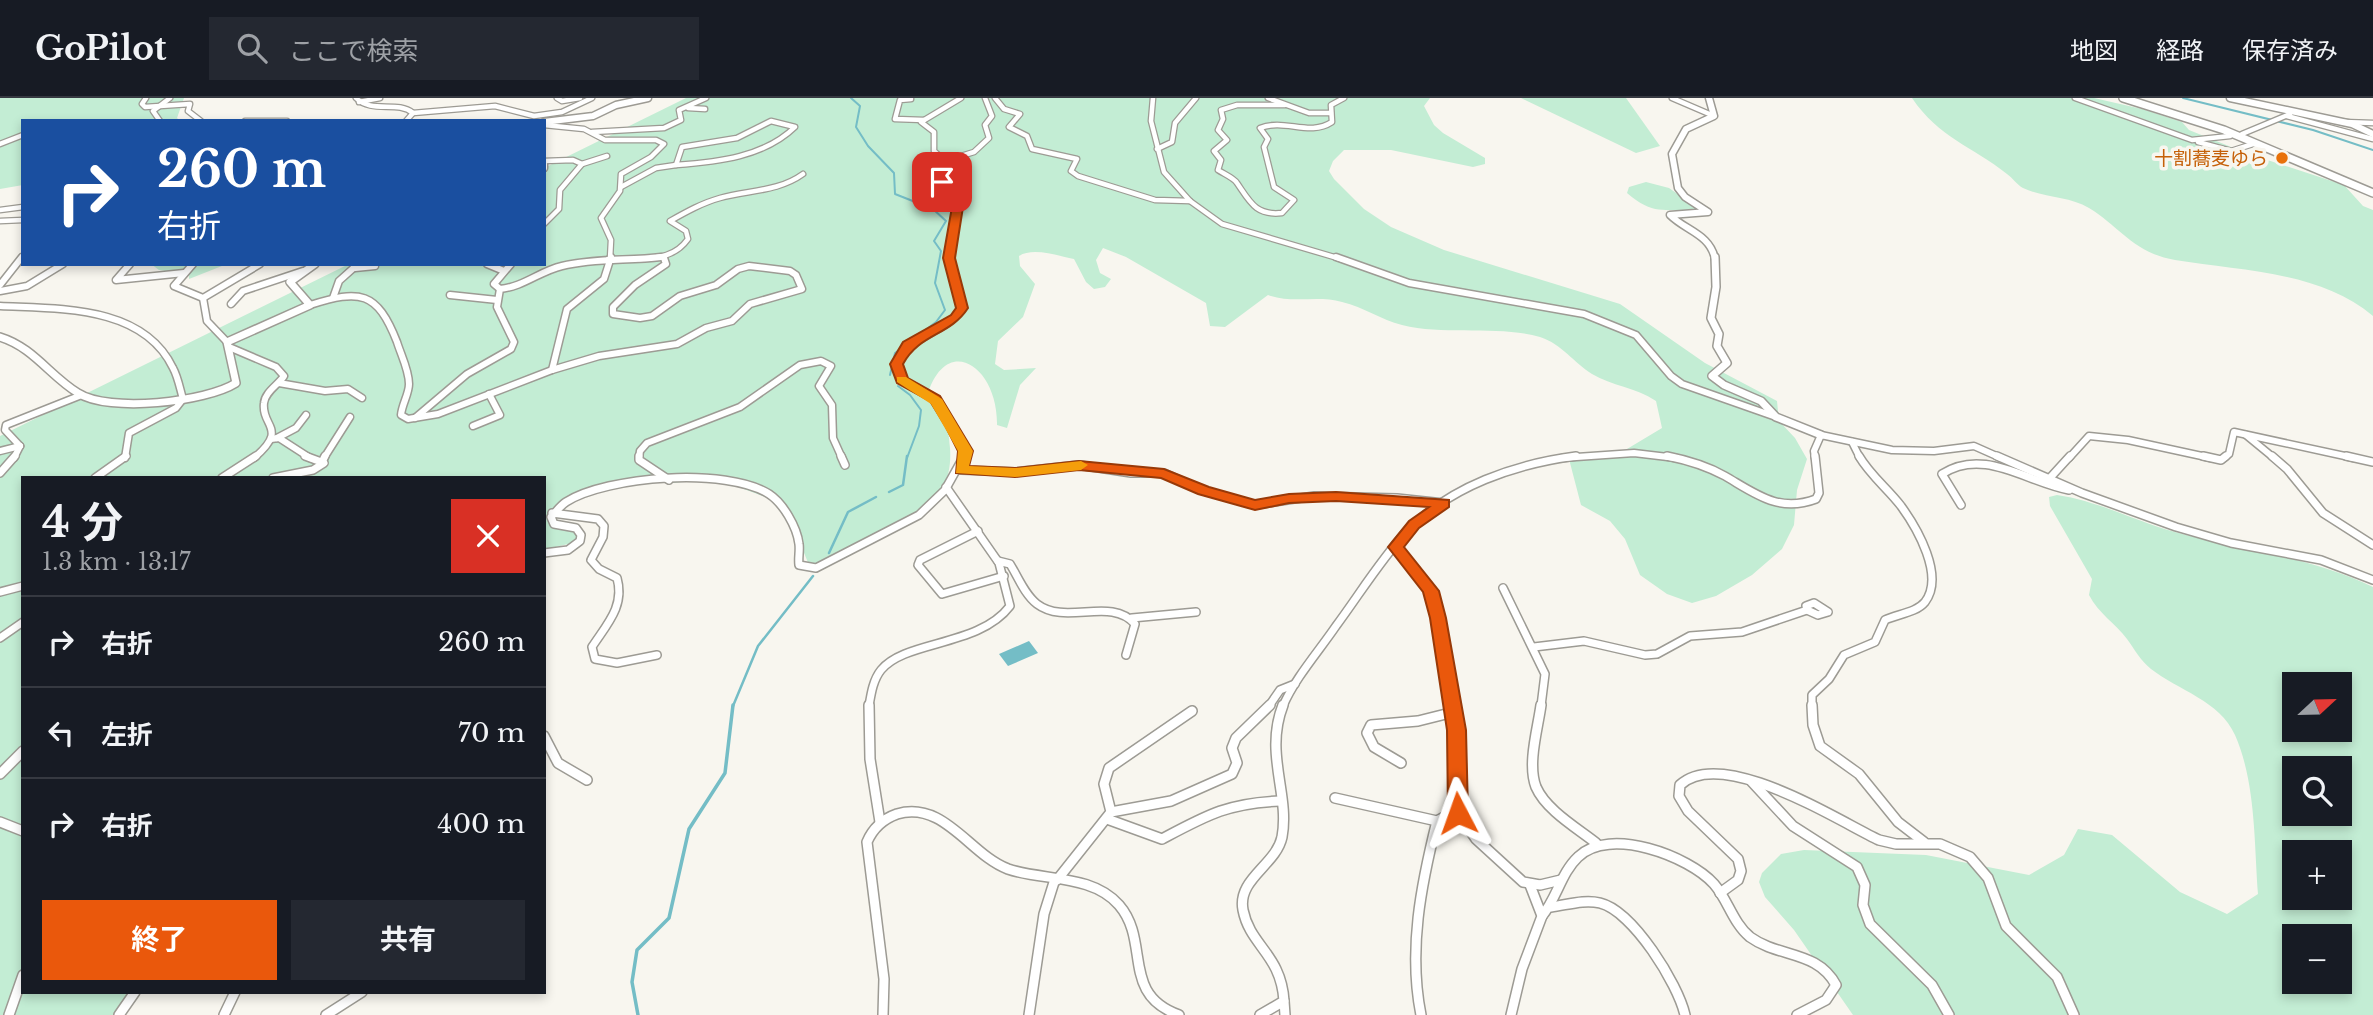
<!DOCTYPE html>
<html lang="ja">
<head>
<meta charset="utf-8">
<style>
  :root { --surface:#171b24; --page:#242831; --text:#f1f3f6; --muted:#9ea1a6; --line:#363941; --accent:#ea580c }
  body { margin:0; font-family:"Libre Baskerville","Noto Sans JP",serif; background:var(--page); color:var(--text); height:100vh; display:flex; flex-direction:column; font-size:26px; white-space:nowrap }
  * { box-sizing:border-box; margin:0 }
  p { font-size:23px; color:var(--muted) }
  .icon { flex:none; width:38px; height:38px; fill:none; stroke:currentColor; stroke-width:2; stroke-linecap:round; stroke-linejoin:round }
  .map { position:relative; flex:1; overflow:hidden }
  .panel { position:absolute; left:21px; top:378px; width:525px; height:518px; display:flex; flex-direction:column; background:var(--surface); border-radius:0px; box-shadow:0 4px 10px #0003 }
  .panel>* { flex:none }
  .guide { position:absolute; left:21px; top:21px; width:525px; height:147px; border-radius:0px; box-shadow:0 4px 10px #0003; background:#1a4fa0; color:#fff; overflow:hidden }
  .needle { width:46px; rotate:68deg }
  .tools { position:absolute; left:2282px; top:574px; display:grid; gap:14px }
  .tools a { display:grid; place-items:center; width:70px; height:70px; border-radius:0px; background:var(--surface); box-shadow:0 4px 10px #0003; font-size:35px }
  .pin { position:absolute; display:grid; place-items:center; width:60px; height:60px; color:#fff; margin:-30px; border-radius:14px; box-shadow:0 4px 10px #0006 }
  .me { position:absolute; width:77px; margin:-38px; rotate:356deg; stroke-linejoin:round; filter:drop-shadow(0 0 5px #0008) }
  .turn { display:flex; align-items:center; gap:24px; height:147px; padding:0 21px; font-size:32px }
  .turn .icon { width:91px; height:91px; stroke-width:2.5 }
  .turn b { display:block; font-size:49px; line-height:60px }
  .round { display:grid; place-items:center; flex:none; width:74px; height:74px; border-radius:0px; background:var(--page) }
  .summary { display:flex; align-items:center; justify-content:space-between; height:119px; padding:0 21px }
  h1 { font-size:42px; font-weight:700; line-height:52px }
  .cta { display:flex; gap:14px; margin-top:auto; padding:14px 21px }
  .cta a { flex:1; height:80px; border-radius:0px; background:var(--accent); color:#fff; font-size:28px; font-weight:700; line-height:80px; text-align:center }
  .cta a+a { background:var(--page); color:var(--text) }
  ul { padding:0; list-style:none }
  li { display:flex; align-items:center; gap:21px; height:91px; padding:0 21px; border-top:2px solid var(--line) }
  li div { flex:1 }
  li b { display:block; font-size:26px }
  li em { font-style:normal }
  header { display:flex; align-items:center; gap:42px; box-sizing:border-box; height:98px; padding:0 35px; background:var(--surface); border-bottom:2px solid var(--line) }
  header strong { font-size:33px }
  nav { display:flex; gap:38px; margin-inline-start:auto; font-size:24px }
  .search { width:490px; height:63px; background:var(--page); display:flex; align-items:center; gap:18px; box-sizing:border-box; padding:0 24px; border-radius:0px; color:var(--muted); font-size:26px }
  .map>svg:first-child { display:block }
  .green { fill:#c3edd4; fill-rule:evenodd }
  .water { fill:#74bdc6 }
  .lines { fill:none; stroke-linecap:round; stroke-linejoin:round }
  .stream-far2 { stroke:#74bdc6; stroke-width:2 }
  .stream-far1 { stroke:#74bdc6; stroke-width:2.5 }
  .stream { stroke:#74bdc6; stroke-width:3.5 }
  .minor-far3-casing { stroke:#9d9b94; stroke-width:7 }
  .minor-far2-casing { stroke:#9d9b94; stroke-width:9 }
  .minor-far1-casing { stroke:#9d9b94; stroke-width:10 }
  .minor-casing { stroke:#9d9b94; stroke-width:12 }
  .tertiary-far1-casing { stroke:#9d9b94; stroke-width:9 }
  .tertiary-casing { stroke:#9d9b94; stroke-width:10 }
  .secondary-casing { stroke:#9d9b94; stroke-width:9 }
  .primary-casing { stroke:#9d9b94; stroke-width:10 }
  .minor-far3 { stroke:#fff; stroke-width:4.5 }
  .minor-far2 { stroke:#fff; stroke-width:6 }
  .minor-far1 { stroke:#fff; stroke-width:7 }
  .minor { stroke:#fff; stroke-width:9 }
  .tertiary-far1 { stroke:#fff; stroke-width:6 }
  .tertiary { stroke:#fff; stroke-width:7 }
  .secondary { stroke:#fff; stroke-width:6 }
  .primary { stroke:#fff; stroke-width:7 }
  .route { fill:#ea580c; stroke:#983908; stroke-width:2 }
  .slow { fill:#f59e0b }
  .food-dot { fill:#e8710a; stroke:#f8f6ef; stroke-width:2.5 }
  .labels { text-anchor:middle; stroke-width:7; stroke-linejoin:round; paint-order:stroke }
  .far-food-label { font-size:19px; fill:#c56008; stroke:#f8f6ef; text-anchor:end }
</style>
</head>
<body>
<header>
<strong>GoPilot</strong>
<div class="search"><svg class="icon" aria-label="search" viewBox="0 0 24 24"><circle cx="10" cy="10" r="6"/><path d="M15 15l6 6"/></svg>ここで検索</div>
<nav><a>地図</a><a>経路</a><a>保存済み</a></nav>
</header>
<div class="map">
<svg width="2373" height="917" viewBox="0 0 2373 917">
  <rect width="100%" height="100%" fill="#f8f6ef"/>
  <g class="green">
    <path d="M0,0H184L177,20L180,23H23V87L0,91Z"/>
    <path d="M686,0H1430L1424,8L1434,27L1443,35L1485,60V66L1473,69L1391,52H1344L1333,63L1329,73L1334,81L1364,111L1391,129L1444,152L1620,206L1705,265L1777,303L1779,323L1795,340L1807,361L1797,392L1794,427L1782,451L1752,477L1716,498L1692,505L1667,496L1640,477L1625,441L1610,423L1581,407L1569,361L1622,354L1662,330L1656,303C1635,289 1612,288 1592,276C1574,265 1562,246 1540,239C1499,227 1447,238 1402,227C1381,222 1364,209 1342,204C1318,197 1292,206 1268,197L1225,229L1210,228L1206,205L1126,159L1103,150L1096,162L1100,175L1111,181L1105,189L1094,191L1086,184L1074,161C1059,158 1033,149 1019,158L1020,168L1035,186L1023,219L998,243L995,266L1004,272L1036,270L1020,287L1007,330L997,327C998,268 946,234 927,298C946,319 948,323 950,350C954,403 915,422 874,444C849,458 838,467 809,467L784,406L714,380L673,385H615L566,407L554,425L579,432L580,443L544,452V380H23V894H128L114,917H0V338L349,166H544V70Z"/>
    <path d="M1521,0H1626L1660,48L1636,55Z"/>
    <path d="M1912,0H2094L2142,11L2182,24L2189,32L2246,55L2344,87L2363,108L2373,112V218C2320,173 2241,173 2175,162C2134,155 2120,129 2089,110C2069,98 2044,100 2023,90C2017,87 2013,80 2007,76C1972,48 1939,40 1912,0Z"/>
    <path d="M1646,84L1669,90L1696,109L1695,113C1662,110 1654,118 1627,95L1629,89Z"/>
    <path d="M151,166H227L189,181V176L159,172Z"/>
    <path d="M2057,397C2098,403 2135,423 2175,434C2240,452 2312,459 2373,489V917H1853L1794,832L1765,799L1759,784L1762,775L1781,756L1804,752L1926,757L2029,777L2064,757L2078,731L2112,737L2180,794L2227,816L2258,796C2254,744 2256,685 2235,637C2220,603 2178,592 2151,571C2140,562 2135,552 2127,541C2115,525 2099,516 2089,497L2092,481L2050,408L2049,399ZM2294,586H2340V632H2294ZM2294,670H2340V716H2294ZM2294,754H2340V800H2294ZM2294,838H2340V884H2294Z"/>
  </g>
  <path class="water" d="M1029,543L1038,555L1008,568L999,556Z"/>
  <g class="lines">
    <g class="stream-far2">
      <path d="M851,0L860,8L856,29L868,48L894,75L895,96L933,111L946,123L934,143L941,153L935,185L945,212L936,224L895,255L890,277"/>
      <path d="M2183,0L2313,32L2373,52"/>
      <path d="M898,288L910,297L921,312L919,328L907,360"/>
    </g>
    <g class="stream-far1">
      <path d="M889,394L903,387L907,358"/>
      <path d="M829,455L848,414L876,399"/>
      <path d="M733,608L758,548L813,478"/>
    </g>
    <path class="stream" d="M638,917L632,884L637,852L669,820L689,731L725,675L733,607"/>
    <g class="minor-far3-casing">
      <g id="minor-far3">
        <path d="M146,0L142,6L145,9L190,6L188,13L201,23"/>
        <path d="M356,0C372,16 397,2 413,15L495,8L534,18L562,14L592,0"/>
        <path d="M557,0L562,3L580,0"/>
        <path d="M995,0L1004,11L1020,16L1009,29L1027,38L1032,51L1077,61L1071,73L1078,78L1155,102L1190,103"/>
        <path d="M1153,0L1151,23L1164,74L1190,103L1222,126L1341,161"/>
        <path d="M1268,0L1309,15H1331"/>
        <path d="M1672,0L1714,18"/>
        <path d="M2075,0L2192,42L2230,38"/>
        <path d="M911,1L900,2L895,21L924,22"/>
        <path d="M359,4L380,0"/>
        <path d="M1285,7H1237L1221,12L1223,21L1218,32L1227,42L1214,53L1221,62L1218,72C1224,76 1234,80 1237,85C1250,104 1256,118 1282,115L1294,102L1274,89L1264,49L1268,41L1260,30C1285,20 1309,39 1332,24L1331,7L1344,0"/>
        <path d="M688,10L705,11"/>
        <path d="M2287,18L2373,41"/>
        <path d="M160,23L153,13L170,0"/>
        <path d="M245,23H287"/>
        <path d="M406,23L413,15"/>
        <path d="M771,23L795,29C764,59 718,64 676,67L682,49L737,40Z"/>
        <path d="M2344,24L2373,25"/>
        <path d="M544,27L584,31L605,42H656L664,46L651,59L621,76L620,93L601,120L611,142L610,161"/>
        <path d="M592,34L664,30L681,22L679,12L706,0"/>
        <path d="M2242,36L2290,16"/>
        <path d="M2198,44L2231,53L2256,45"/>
        <path d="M0,46L23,37"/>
        <path d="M1157,51L1172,44L1175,25L1196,0"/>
        <path d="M544,63L573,62L582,66L560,92L559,111L544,126"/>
        <path d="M945,63L974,54L989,40L985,27L992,18L985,0"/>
        <path d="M582,66L607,58"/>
        <path d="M621,89L656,70L676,67"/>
        <path d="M0,112L23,109"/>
        <path d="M0,123L23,122"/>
        <path d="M21,161L23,158"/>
        <path d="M608,161H636"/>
        <path d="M639,161C659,160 676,158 688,141L686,133L670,123C686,114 702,105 720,100C748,92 778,94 803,76"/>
        <path d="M949,161L957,109L942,84L945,63L934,53V34L921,24L961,0"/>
      </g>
    </g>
    <g class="minor-far2-casing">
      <g id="minor-far2">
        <path d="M949,159L962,210C945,236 910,237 896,266L902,282L937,303L965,353L963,360"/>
        <path d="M1336,159L1409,185L1584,216L1636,237L1671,278L1682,286L1776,319"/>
        <path d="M130,166L116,182L184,175"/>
        <path d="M193,166L174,188L203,200L260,166"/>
        <path d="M487,166L504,173"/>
        <path d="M355,170L375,168"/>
        <path d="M0,187L22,159"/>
        <path d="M500,191L494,186L511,166"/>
        <path d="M0,193L27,188L63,166"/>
        <path d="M450,197L497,202"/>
        <path d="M203,200L207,223L227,244"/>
        <path d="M333,200L339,183L358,166"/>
        <path d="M231,206L243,193L303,173"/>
        <path d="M310,207C360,191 377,193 397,244C401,257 409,272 409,286C409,296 402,306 401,317L408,321L438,316L552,272L599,258L677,246L706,230L732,223L750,206L802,191L796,177L790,173L749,168L738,171L716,187L680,198L652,218L640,220L613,216V209L635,187L666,166L664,160"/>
        <path d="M0,208C59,211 143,207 173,270C178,279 180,291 183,301L176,310L129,335L125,360"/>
        <path d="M229,249L276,269L284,278C278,287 265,294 264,305C261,329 289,330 254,360"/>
        <path d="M552,272L567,211L604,181L611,159"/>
        <path d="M279,285L325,293L348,291L362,300"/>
        <path d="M415,320L467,276L511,251L514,244L497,209L500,191C523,189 540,173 562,168C595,160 628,163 661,159"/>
        <path d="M473,328L500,317L489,296"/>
        <path d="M2246,337L2274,360"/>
        <path d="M277,340L296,330L306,317"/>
        <path d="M271,341L279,340L310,360"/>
        <path d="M1852,344L1860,360"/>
        <path d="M20,348L5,332L6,327L79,298"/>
        <path d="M0,353L20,348"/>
        <path d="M14,360L20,348"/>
        <path d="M324,360L350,319"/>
        <path d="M639,360L640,353L647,345L740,309L800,267L821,263L831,268L819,288L832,307L833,340L842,360"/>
        <path d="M1562,360L1634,355L1676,360"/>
        <path d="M1815,360L1814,353L1821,337L1892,352L1934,353L1974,348L2001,360"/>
        <path d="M2069,360L2089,338L2128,342L2211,360"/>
        <path d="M2224,360L2229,356L2234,334L2354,360"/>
      </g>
    </g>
    <g class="minor-far1-casing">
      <g id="minor-far1">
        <path d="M639,358V362L669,382"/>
        <path d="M841,358L845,367"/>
        <path d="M1667,358C1687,362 1707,368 1725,378C1756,396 1779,415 1816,401L1819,395L1815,358"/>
        <path d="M1997,358L2082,395L2176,429L2231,445L2321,462L2373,482"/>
        <path d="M2203,358L2221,362L2226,358"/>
        <path d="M2272,358L2287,371L2323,415L2373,447"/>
        <path d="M2346,358L2373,364"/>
        <path d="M323,362L325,358"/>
        <path d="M961,372L1015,374L1079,367L1131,375H1164L1204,393L1255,407L1314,398L1397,400L1444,405"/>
        <path d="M0,375L15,358"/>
        <path d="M95,380L126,358"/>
        <path d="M222,380L256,358"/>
        <path d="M273,380L313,372L324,365L305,358"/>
        <path d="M2049,381L2070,358"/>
        <path d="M1961,407L1942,376C1984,349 2026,384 2069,392"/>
        <path d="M552,415L598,421L604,428L603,439L591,462L599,471L617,480C625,508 607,526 592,549L595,561L617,565L657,557"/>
        <path d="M978,433L920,462L918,467L942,496L1004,478"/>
        <path d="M1395,449L1431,493L1453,608"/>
        <path d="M544,455L568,452L580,443L581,437L576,430L554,426L551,419C556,414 560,408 566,404C607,378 727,369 769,396C783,405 797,429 799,446C800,453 798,460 799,467L816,470L919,417L945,392L964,358"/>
        <path d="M998,463L1010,466C1018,479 1025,497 1037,506C1066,528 1111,498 1135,526L1126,557"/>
        <path d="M1503,490L1545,576L1541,608"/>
        <path d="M0,494L23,488"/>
        <path d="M1814,505L1828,514L1818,517L1807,512L1806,508Z"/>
        <path d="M1132,520L1196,514"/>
        <path d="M0,540L23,524"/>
        <path d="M1534,549L1584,543L1645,557L1657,556L1690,538L1742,534L1807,512"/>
        <path d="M869,608C871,596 873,582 881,572C905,542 979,549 1010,508L999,465L946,389"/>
        <path d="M1269,608L1280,592L1295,586"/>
        <path d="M1283,608C1295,580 1319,553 1336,528C1359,497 1381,461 1407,433C1451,388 1515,366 1576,358"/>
        <path d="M1812,608V597L1829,581L1844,557L1875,544L1885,522C1897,516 1916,515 1925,504C1945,478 1917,430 1901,408C1888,391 1870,377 1859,358"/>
      </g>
    </g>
    <g class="minor-casing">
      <g id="minor">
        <path d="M869,607L870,661L880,724"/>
        <path d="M1453,607L1457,632L1458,715L1476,741L1523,784L1540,787L1561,782"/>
        <path d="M1541,607C1538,630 1527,666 1536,689C1546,712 1577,730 1596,745"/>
        <path d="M1812,607L1813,627L1820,648L1859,676L1898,724L1924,744"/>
        <path d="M544,638L558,665L587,682"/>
        <path d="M1401,665L1374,649L1367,635L1371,627L1418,623L1454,614"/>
        <path d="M0,676L23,653"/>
        <path d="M1752,684L1793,728L1857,769L1865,787L1863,807L1870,826L1932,887L1949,917"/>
        <path d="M1335,700L1437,723"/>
        <path d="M1111,714L1171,703L1232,676L1237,665L1232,650L1236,640L1270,607"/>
        <path d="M1107,721L1162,741C1207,717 1228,705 1280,703"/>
        <path d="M0,724L23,733"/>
        <path d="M1057,782L1111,714L1104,686L1109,670L1192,613"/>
        <path d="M1720,795L1738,782L1741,773L1738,761L1688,713L1679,698L1680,687C1722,648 1837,722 1879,742L1896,746H1940L1970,759L1988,780L2006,828L2057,879L2074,917"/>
        <path d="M1551,809C1567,807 1584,801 1600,805C1633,813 1678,886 1685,917"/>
        <path d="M1542,818C1557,800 1561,775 1578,759C1609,728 1689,758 1714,786C1728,802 1733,825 1750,839C1779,860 1817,852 1836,887L1826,902L1797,917"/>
        <path d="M1284,903L1285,917"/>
        <path d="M9,917L23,877"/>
        <path d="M119,917L135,894"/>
        <path d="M224,917L235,894"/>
        <path d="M326,917L362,894"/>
        <path d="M883,917L884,881L867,744C873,730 883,721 897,716C944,702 970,757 1008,771C1043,783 1092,776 1119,807C1151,844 1120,896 1179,917"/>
        <path d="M1029,917L1044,816L1055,781"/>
        <path d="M1260,917L1284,903C1281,856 1250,848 1243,812C1237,781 1276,767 1282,739C1290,696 1264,656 1283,607"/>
        <path d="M1421,917C1408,852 1421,787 1437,723L1457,712"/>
        <path d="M1511,917L1522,871L1542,818L1530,787"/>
      </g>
    </g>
    <g class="tertiary-far1-casing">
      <g id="tertiary-far1">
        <path d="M1709,0L1714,18L1686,31L1672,56L1678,90L1685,99L1708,114L1670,117C1686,133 1710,136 1715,161"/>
        <path d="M544,24L593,18L616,7L648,0"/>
        <path d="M544,66V70"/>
      </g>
    </g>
    <g class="tertiary-casing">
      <g id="tertiary">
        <path d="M1715,159L1716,189L1711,220L1719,236L1717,248L1727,265L1712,278L1724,287L1761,303L1776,319L1821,337"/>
        <path d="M0,239C33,249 50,278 78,295C109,315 206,304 236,285L227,244L310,207L290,184L315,166"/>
      </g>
    </g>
    <g class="secondary-casing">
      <path id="secondary" d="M2230,0L2352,26L2373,36"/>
    </g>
    <g class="primary-casing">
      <path id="primary" d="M2123,0L2224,32L2373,95"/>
    </g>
    <use href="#minor-far3" class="minor-far3"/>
    <use href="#minor-far2" class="minor-far2"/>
    <use href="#minor-far1" class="minor-far1"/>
    <use href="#minor" class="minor"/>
    <use href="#tertiary-far1" class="tertiary-far1"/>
    <use href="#tertiary" class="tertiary"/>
    <use href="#secondary" class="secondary"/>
    <use href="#primary" class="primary"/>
  </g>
  <path class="route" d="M942,81L946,82L963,109L955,160L968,210C950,238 920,235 903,266L908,280L940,298L973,353L969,368L1015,370L1079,363L1164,371L1209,389L1255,402L1289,396L1336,394L1449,402V409L1419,430L1404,449L1439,493L1446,520L1466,632L1468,715L1465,721H1451L1448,715L1447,632L1430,520L1423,494L1388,449L1409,423L1429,409L1336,403L1289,405L1255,412L1198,396L1161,380L1079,372L1015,379L956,375L958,353L946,329L930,303L897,285L890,266L903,244L951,217L956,210L943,160L952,109L937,84Z"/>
  <path class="slow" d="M897,279H906L942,301L973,353L969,368L1015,370L1081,363L1088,367L1081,372L1015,379L956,375L958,353L931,306L897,284Z"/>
  <circle class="food-dot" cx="2282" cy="60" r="7"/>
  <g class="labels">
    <g class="far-food-label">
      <text x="2268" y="67">十割蕎麦ゆら</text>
    </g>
  </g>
</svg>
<div class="tools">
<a><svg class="needle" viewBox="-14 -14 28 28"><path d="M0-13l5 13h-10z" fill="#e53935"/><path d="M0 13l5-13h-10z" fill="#9ea1a6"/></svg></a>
<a><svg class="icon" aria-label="search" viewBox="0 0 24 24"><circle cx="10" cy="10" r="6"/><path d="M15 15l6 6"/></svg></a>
<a>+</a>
<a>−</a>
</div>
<div class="pin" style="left:942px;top:84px;background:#d93025"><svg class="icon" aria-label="arrive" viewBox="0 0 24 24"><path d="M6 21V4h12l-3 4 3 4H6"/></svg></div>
<svg class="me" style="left:1458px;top:715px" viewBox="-20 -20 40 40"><path d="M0-17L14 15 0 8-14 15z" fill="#ea580c" stroke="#fff" stroke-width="4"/></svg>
<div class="guide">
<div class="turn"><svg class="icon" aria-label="right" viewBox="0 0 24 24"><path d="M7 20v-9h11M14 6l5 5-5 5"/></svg><div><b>260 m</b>右折</div></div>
</div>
<section class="panel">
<div class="summary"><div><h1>4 分</h1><p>1.3 km · 13:17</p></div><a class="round" style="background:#d93025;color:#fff"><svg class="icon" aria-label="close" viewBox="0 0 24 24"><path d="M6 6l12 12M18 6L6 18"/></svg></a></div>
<ul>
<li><svg class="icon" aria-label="right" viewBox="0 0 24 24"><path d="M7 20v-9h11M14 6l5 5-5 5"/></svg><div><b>右折</b></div><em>260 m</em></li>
<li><svg class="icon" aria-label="left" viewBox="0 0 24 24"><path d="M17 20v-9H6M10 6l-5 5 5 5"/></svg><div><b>左折</b></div><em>70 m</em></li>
<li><svg class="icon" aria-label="right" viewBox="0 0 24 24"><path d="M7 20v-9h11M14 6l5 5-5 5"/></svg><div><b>右折</b></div><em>400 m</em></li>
</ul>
<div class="cta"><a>終了</a><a>共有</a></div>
</section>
</div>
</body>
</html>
